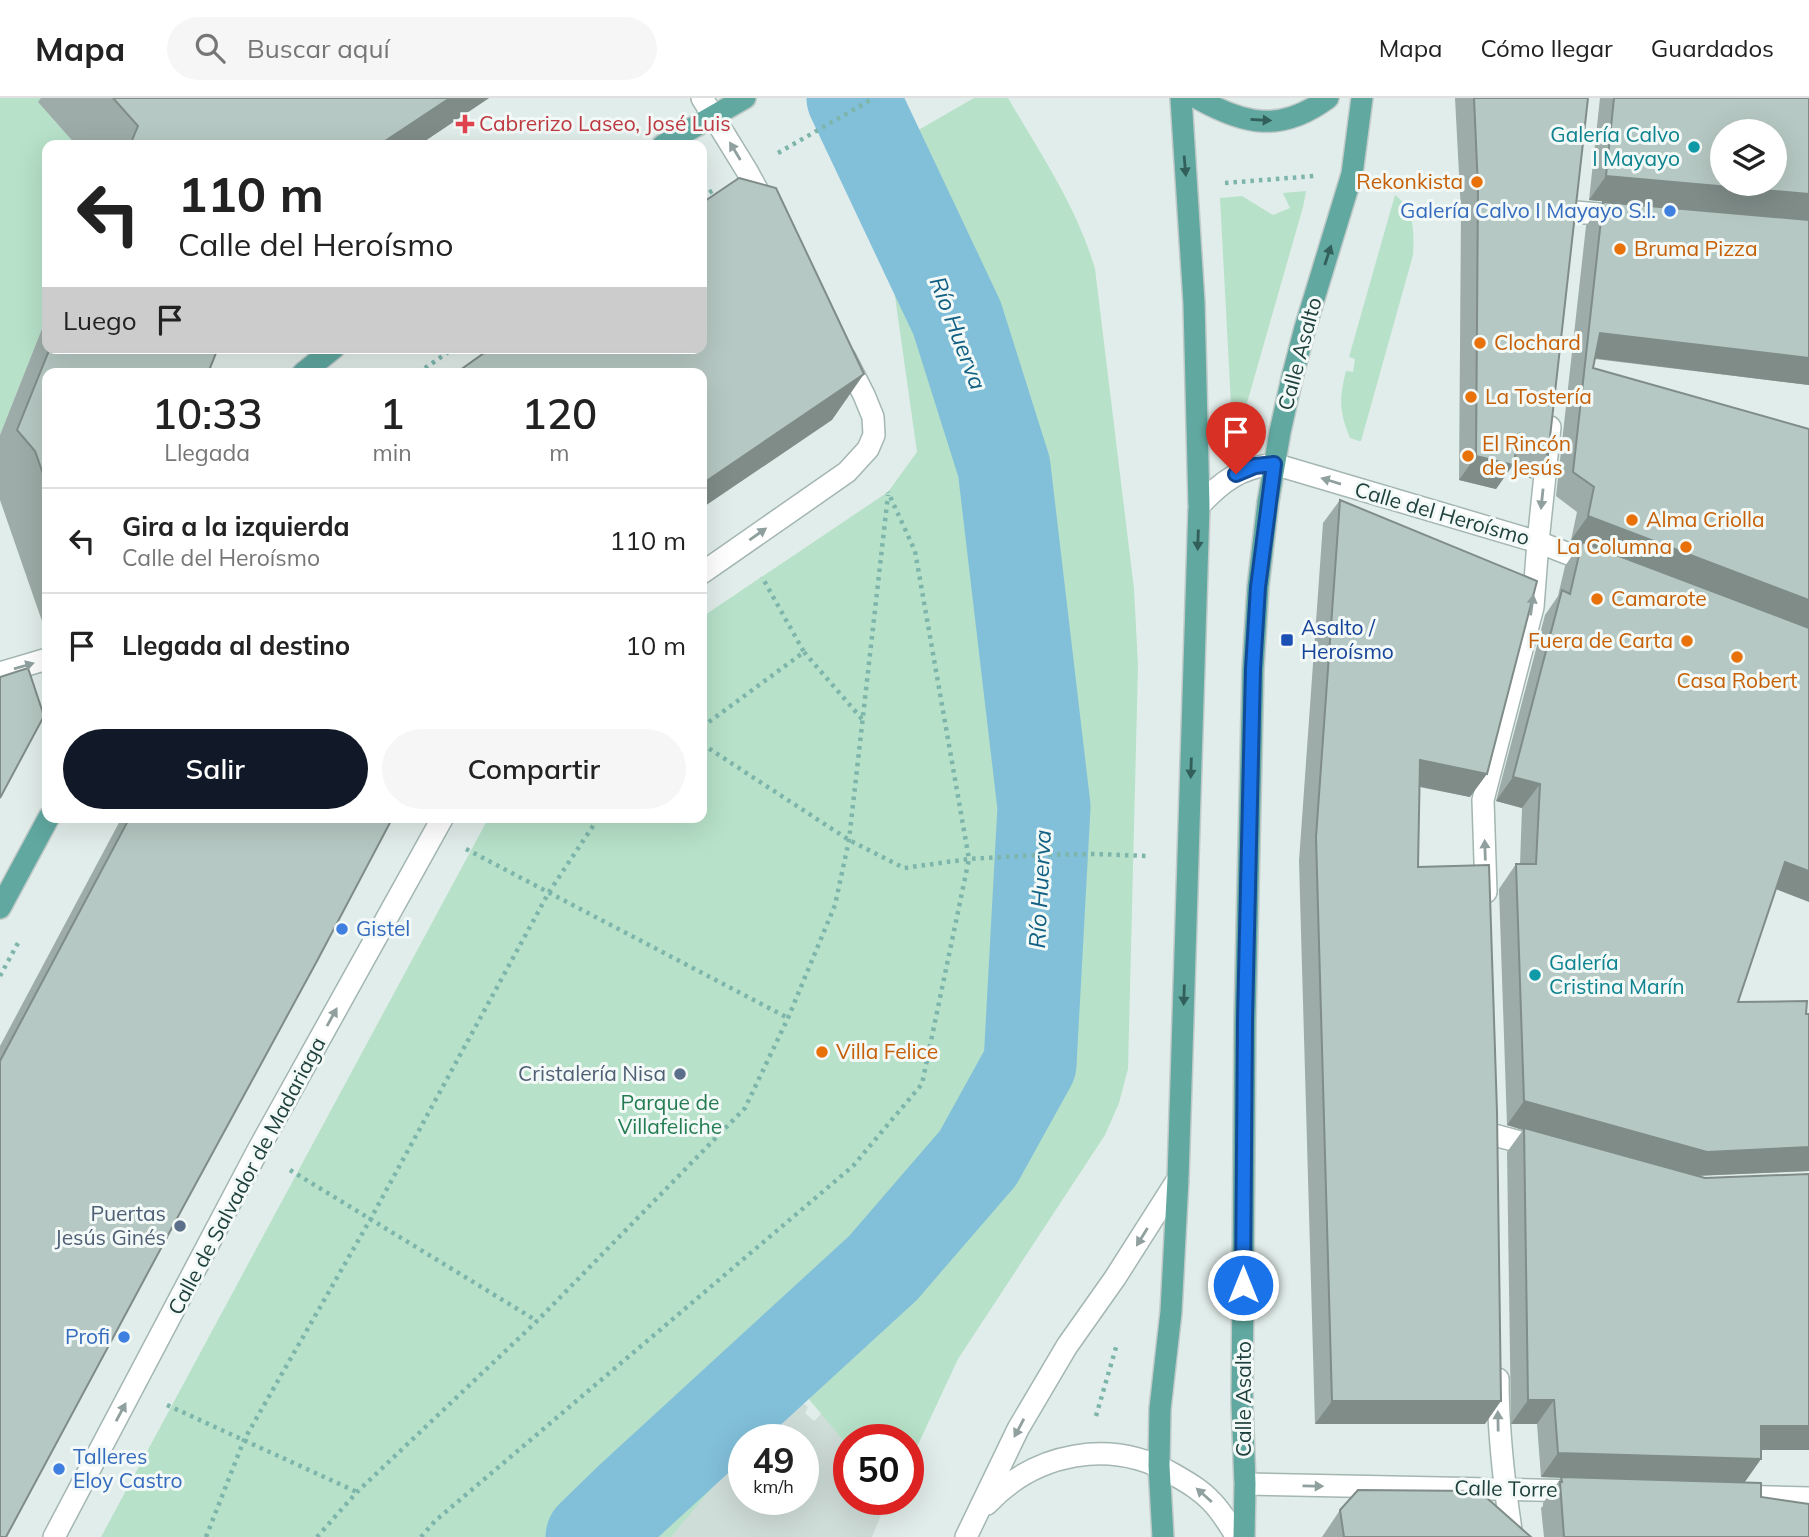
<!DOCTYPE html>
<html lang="es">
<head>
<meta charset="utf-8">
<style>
  :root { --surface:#fff; --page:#f6f6f6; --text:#222; --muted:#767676; --line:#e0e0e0; --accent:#111827 }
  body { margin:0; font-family:Mulish,sans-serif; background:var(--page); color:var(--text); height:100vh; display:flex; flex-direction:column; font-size:26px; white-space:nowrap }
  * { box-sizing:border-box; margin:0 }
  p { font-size:23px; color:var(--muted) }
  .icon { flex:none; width:38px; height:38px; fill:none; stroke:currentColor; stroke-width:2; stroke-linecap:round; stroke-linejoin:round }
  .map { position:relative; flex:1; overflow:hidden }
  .sheet { position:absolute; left:42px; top:270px; width:665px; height:455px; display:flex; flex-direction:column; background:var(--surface); border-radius:14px; box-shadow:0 7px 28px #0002 }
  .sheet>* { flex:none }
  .banner { position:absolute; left:42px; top:42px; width:665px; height:214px; border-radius:14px; box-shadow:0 7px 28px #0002; background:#fff; color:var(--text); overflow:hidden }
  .fabs { position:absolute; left:1710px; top:21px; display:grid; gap:14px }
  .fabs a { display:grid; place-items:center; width:77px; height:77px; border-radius:50%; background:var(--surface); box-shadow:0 7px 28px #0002; font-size:35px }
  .speed { position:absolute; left:728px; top:1326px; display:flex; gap:14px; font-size:35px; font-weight:700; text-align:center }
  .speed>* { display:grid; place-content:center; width:91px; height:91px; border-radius:50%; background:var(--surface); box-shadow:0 7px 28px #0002; line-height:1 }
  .speed small { font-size:18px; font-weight:400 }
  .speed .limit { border:10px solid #d22; background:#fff; color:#111 }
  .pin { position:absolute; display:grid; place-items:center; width:60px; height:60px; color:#fff; margin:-72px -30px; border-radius:50% 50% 50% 0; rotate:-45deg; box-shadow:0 0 7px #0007 }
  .pin .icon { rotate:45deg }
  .me { position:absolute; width:77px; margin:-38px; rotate:0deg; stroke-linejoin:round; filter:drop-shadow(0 0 5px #0008) }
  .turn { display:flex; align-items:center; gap:24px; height:147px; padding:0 21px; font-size:32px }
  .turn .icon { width:91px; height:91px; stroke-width:2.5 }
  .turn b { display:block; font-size:49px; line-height:60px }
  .then { display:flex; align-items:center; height:66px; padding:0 21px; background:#0003; gap:14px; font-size:26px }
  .eta { display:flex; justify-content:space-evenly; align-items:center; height:119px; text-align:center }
  .eta b { font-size:42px; font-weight:600; line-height:49px }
  .button { display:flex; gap:14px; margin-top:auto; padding:14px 21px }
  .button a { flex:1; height:80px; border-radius:42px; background:var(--accent); color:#fff; font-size:28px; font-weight:600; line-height:80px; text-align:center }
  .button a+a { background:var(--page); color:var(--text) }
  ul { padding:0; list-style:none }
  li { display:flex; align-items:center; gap:21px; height:105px; padding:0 21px; border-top:2px solid var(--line) }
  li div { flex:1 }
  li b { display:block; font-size:26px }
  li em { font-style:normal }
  header { display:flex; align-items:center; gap:42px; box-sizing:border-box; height:98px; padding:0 35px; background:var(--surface); border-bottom:2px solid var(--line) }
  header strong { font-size:33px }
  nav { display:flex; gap:38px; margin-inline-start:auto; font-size:24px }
  .search { width:490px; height:63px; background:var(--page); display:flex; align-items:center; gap:18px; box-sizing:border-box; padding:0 24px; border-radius:38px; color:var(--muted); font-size:26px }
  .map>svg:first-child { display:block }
  .built { fill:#cfddd9 }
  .green { fill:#b7e1c9 }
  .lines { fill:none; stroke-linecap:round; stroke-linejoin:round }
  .river { stroke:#82bfd9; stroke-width:93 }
  .minor-casing { stroke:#a3b6b2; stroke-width:24 }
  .major-casing { stroke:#c0cac8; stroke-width:24 }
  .path { stroke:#7db5ab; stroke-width:4.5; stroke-dasharray:3.5 5; stroke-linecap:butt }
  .minor { stroke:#fff; stroke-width:21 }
  .major { stroke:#60a8a0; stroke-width:21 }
  .wall { fill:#9daca8 }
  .shaded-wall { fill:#7f8c88 }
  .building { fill:#b6c8c3; stroke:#7f8c88; stroke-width:2; fill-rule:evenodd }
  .oneway { fill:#325f5a }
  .oneway2 { fill:#8fa09e }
  .route-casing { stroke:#114b97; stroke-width:18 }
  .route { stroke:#1a73e8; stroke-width:12 }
  .health-dot { fill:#e0444e; stroke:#f2f9f7; stroke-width:2.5 }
  .culture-dot { fill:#0f9aa8; stroke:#f2f9f7; stroke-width:2.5 }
  .food-dot { fill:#e8710a; stroke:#f2f9f7; stroke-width:2.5 }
  .shop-dot { fill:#3f7fe0; stroke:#f2f9f7; stroke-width:2.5 }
  .transit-dot { fill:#1a4fb4; stroke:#f2f9f7; stroke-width:2.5 }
  .service-dot { fill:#5c6f8a; stroke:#f2f9f7; stroke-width:2.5 }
  .labels { text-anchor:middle; stroke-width:6; stroke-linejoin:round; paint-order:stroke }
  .health-label { font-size:21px; fill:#be3a42; stroke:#f2f9f7; text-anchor:start }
  .culture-label { font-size:21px; fill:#0d838f; stroke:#f2f9f7; text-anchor:end }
  .food-label { font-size:21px; fill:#c56008; stroke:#f2f9f7; text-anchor:start }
  .shop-label { font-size:21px; fill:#366cbe; stroke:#f2f9f7; text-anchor:end }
  .street-label { font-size:21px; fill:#1f403c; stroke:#f2f9f7 }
  .transit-label { font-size:21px; fill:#164399; stroke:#f2f9f7; text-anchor:start }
  .service-label { font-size:21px; fill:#4e5e75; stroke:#f2f9f7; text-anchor:end }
  .park-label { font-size:21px; fill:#247c53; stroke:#f2f9f7 }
  .water-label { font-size:23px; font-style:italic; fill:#126083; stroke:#f2f9f7 }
</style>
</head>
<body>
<header>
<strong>Mapa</strong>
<div class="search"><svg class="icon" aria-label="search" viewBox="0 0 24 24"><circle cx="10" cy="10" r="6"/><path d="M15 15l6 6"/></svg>Buscar aquí</div>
<nav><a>Mapa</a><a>Cómo llegar</a><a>Guardados</a></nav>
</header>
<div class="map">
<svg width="1809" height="1439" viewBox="0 0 1809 1439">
  <rect width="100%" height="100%" fill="#e1edea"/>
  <path class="built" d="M788,1294L808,1309L805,1315L814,1323L829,1308L849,1342V1402H887L872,1439H667L744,1343V1402H803V1342H745Z"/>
  <g class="green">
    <path d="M0,0H46L38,4L76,47H47V218L0,337Z"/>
    <path d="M974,0H1008C1040,55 1077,109 1095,171L1134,491L1138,568L1128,971L1119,1005L1105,1037L958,1261L908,1368V1342H849V1349L797,1287L751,1342H744V1351L671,1439H101L489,719H702V519L888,394L917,354L875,57Z"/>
    <path d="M1306,93L1303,109L1241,326L1240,329H1236L1232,325L1220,100L1242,98L1273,117L1290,110L1283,95Z"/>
    <path d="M1395,97C1415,112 1414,134 1413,157L1361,343H1359L1350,340C1339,313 1339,301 1346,273L1353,274L1355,261L1349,259Z"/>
  </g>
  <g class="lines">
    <path class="river" d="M592,1439L630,1402L883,1170L978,1060L1030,966L1044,709L1004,369L957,220L853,0"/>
    <g class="minor-casing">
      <g id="minor">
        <path d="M702,0L747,73L766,108"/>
        <path d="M1575,114L1622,118"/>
        <path d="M1199,408C1222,383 1240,370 1274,366L1538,444L1597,467"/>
        <path d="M702,475L847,374L868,351L874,337L873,319L864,297L845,260"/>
        <path d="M0,575L47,561"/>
        <path d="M1486,794L1483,702L1533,509L1538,444L1550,329"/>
        <path d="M1494,1037L1543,1050"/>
        <path d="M1498,1281C1498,1335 1504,1386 1512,1439"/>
        <path d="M1245,1386L1580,1393"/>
        <path d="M1734,1398L1809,1400"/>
        <path d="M987,1406C1036,1354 1111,1340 1173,1376C1187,1384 1201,1392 1212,1404C1222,1414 1229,1427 1237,1439"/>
        <path d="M54,1439L258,1052L443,719"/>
        <path d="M966,1439L1018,1331L1067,1248L1115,1180L1178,1081"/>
      </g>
    </g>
    <g class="major-casing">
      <g id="major">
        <path d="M1197,0C1245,27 1281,35 1328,0"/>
        <path d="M663,47L745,0"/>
        <path d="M303,275L334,250"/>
        <path d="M0,810L49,719"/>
        <path d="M1163,1439L1159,1368L1160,1311L1171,1214L1178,1081L1199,408L1194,205L1181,0"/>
        <path d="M1244,1439L1245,1386L1242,1305L1245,922L1253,571L1258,489L1268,404L1280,334L1292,280L1305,230L1352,76L1362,0"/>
      </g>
    </g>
    <g class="path">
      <path d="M778,55L874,0"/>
      <path d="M1225,85L1314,78"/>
      <path d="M702,99L715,91"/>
      <path d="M418,275L454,250"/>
      <path d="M804,554L862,621"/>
      <path d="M702,629L804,554L762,479"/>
      <path d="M702,646L849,742L904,770L969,761L1038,757L1095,756L1148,758"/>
      <path d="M466,751L788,920"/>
      <path d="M0,878L18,845"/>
      <path d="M290,1072L537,1223"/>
      <path d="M167,1307L357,1394"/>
      <path d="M1096,1318L1117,1246"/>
      <path d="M206,1439L244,1342L370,1122L549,794L599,719"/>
      <path d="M317,1439L357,1394L537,1223L745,1010L788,920L835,807L849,742L888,397"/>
      <path d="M421,1439L435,1423L853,1068L922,986L969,761L915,453L888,394"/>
    </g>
    <use href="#minor" class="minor"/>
    <use href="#major" class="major"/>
  </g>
  <g class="wall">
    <path d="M41,0H489L419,47H76L38,4Z"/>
    <path d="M1455,0H1588L1548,357L1531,381L1512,368L1496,391L1459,382L1461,114Z"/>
    <path d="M1600,0H1809V122L1589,102Z"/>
    <path d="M1603,104L1809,122V287L1595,261L1593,270L1776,791L1738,904L1809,916V1073L1697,1078L1705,1080L1809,1076V1352H1761V1361L1744,1385L1809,1439H1544L1541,1410L1543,1408V1405L1561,1380L1541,1379L1537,1326H1511L1507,1054L1523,1032L1507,1027L1499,791L1516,766H1520L1522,710L1496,703L1545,517L1558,498L1565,468L1580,446L1571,442L1577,414L1556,398L1586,128Z"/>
    <path d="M47,218V250H218L47,275V524L43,526L0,402V337Z"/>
    <path d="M1340,402L1470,699L1419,689L1418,769L1485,1326H1315L1299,763L1323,425Z"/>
    <path d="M122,719H393L181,1113L0,1439V948Z"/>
    <path d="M1340,1412L1531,1439H1322Z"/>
  </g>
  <g class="shaded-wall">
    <path d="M450,0H489L419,47H379Z"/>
    <path d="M1606,78L1809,96V122L1589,102Z"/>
    <path d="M1600,235L1809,260V287L1585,259Z"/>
    <path d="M864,276L832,322L702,410V386Z"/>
    <path d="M1476,358L1513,367L1496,391L1459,382Z"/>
    <path d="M1588,418L1809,502V533L1582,444L1580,446L1571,442Z"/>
    <path d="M1420,662L1487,676L1470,699L1403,685Z"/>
    <path d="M1513,679L1540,686L1522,710L1496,703Z"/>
    <path d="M1785,764L1809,773V804L1768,788Z"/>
    <path d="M1524,1003L1809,1049V1073L1690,1078L1524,1030L1523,1032L1507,1027Z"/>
    <path d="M1528,1302H1554L1537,1326H1511Z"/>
    <path d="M1332,1303H1501L1485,1326H1315Z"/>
    <path d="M1761,1328H1809V1352H1744Z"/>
    <path d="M1558,1355L1761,1361L1744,1385L1541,1379Z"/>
  </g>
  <g class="building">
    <path d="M113,0H450L379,47H130L138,28Z"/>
    <path d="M1474,0H1588L1548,357L1520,336L1513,367L1476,358L1478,90Z"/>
    <path d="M1614,0H1809V96L1606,78ZM1722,33H1774V86H1722Z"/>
    <path d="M739,80L776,90L864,276L702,386V275H456L491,250H702V105Z"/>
    <path d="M1603,104L1809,122V260L1600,235L1593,270L1809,331V502L1588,418L1594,389L1573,374Z"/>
    <path d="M50,250H218L208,275H47V387L35,353L17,332Z"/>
    <path d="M1340,402L1537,483L1487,676L1420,662L1418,769L1489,767L1497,1014L1501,1303H1332L1316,739Z"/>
    <path d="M1582,444L1809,530V773L1785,764L1738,904L1807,903L1806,916H1809V1049L1707,1054L1524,1003L1516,766H1536L1540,686L1513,679L1562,492L1570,496Z"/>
    <path d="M28,570L44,618L0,700V579Z"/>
    <path d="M130,719H393L317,863L181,1113L6,1439H0V963Z"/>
    <path d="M1524,1030L1705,1080L1809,1076V1328H1761V1361L1558,1355L1554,1302H1528Z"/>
    <path d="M1561,1379L1761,1385V1399L1809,1406V1439H1564L1560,1384H1562Z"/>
    <path d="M1358,1392L1479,1393L1531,1439H1344L1340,1412Z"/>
  </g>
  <defs><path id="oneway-solid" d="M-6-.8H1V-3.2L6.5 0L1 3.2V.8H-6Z" transform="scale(1.75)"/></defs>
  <g class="oneway">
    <use href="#oneway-solid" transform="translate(1261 22) rotate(3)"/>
    <use href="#oneway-solid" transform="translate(1185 68) rotate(85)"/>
    <use href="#oneway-solid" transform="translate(1328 157) rotate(-72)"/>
    <use href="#oneway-solid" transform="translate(1198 442) rotate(92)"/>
    <use href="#oneway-solid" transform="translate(1191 670) rotate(92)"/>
    <use href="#oneway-solid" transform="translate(1184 897) rotate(92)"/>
  </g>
  <g class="oneway2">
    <use href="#oneway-solid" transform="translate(735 53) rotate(-121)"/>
    <use href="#oneway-solid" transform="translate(1331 383) rotate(-163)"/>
    <use href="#oneway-solid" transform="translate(1542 401) rotate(96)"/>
    <use href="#oneway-solid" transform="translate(758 436) rotate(-35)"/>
    <use href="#oneway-solid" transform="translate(1532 507) rotate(-82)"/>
    <use href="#oneway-solid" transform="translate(24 568) rotate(-16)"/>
    <use href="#oneway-solid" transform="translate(1485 752) rotate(-92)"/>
    <use href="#oneway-solid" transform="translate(332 919) rotate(-61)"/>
    <use href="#oneway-solid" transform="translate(1142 1139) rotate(122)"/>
    <use href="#oneway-solid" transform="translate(121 1314) rotate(-62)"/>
    <use href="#oneway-solid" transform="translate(1498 1323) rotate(-91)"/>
    <use href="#oneway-solid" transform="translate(1019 1330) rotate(118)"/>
    <use href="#oneway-solid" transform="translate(1313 1388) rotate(1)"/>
    <use href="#oneway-solid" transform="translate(1204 1397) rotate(-138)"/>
  </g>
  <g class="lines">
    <g class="route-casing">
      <path id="route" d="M1236,376L1255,368L1274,366L1258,489L1253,571L1245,922L1243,1187"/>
    </g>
    <use href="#route" class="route"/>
  </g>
  <path class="health-dot" d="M461.5 15.5h7v7h7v7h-7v7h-7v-7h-7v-7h7z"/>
  <g class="culture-dot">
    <circle cx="1694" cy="49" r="7"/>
    <circle cx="1535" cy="877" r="7"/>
  </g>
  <g class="food-dot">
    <circle cx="1477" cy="84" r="7"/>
    <circle cx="1620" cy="151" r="7"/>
    <circle cx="1480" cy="245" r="7"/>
    <circle cx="1471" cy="299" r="7"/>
    <circle cx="1468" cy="358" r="7"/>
    <circle cx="1632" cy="422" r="7"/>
    <circle cx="1686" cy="449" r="7"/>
    <circle cx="1597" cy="501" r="7"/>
    <circle cx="1687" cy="543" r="7"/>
    <circle cx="1737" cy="559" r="7"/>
    <circle cx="822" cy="954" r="7"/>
  </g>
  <g class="shop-dot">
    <circle cx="1670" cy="113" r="7"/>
    <circle cx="342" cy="831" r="7"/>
    <circle cx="124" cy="1239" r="7"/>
    <circle cx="59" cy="1371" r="7"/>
  </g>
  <rect class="transit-dot" x="1280" y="535" width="14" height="14" rx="3.5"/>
  <g class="service-dot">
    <circle cx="680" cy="976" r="7"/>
    <circle cx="180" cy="1128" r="7"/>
  </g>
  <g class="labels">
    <g class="health-label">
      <text x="479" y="33">Cabrerizo Laseo, José Luis</text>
    </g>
    <g class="culture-label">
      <text x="1680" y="44">Galería Calvo<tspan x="1680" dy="24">I Mayayo</tspan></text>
      <text x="1549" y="872" text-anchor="start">Galería<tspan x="1549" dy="24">Cristina Marín</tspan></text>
    </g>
    <g class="food-label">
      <text x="1463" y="91" text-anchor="end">Rekonkista</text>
      <text x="1634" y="158">Bruma Pizza</text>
      <text x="1494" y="252">Clochard</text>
      <text x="1485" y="306">La Tostería</text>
      <text x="1482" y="353">El Rincón<tspan x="1482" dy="24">de Jesús</tspan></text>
      <text x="1646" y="429">Alma Criolla</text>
      <text x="1672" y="456" text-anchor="end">La Columna</text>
      <text x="1611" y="508">Camarote</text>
      <text x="1673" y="550" text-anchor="end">Fuera de Carta</text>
      <text x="1737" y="590" text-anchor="middle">Casa Robert</text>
      <text x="836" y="961">Villa Felice</text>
    </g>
    <g class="shop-label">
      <text x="1656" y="120">Galería Calvo I Mayayo S.l.</text>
      <text x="356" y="838" text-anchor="start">Gistel</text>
      <text x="110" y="1246">Profi</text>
      <text x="73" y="1366" text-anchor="start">Talleres<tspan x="73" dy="24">Eloy Castro</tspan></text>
    </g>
    <g class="street-label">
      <text transform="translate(1300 256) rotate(-75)" y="7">Calle Asalto</text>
      <text transform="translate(1442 416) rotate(16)" y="7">Calle del Heroísmo</text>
      <text transform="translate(247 1078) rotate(-62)" y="7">Calle de Salvador de Madariaga</text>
      <text transform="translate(1244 1301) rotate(-90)" y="7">Calle Asalto</text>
      <text transform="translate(1506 1391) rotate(1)" y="7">Calle Torre</text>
    </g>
    <g class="transit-label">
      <text x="1301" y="537">Asalto /<tspan x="1301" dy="24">Heroísmo</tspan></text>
    </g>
    <g class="service-label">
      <text x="666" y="983">Cristalería Nisa</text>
      <text x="166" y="1123">Puertas<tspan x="166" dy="24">Jesús Ginés</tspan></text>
    </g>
    <g class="park-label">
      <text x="670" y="1012">Parque de<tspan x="670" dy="24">Villafeliche</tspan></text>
    </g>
    <g class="water-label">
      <text transform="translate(958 235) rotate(69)" y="8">Río Huerva</text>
      <text transform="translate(1040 791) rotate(-87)" y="8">Río Huerva</text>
    </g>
  </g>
</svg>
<div class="fabs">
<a><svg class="icon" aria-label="layers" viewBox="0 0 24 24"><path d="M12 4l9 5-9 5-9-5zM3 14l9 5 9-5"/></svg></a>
</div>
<div class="speed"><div>49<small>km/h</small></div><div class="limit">50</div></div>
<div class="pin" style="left:1236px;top:376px;background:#d93025"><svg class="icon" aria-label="arrive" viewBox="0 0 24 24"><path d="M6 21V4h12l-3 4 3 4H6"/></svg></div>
<svg class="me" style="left:1243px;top:1187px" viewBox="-20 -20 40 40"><circle r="17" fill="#1a73e8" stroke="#fff" stroke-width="3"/><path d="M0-11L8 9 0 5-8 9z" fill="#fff"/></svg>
<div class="banner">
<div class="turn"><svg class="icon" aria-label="left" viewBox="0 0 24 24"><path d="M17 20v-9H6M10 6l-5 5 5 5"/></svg><div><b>110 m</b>Calle del Heroísmo</div></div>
<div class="then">Luego<svg class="icon" aria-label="arrive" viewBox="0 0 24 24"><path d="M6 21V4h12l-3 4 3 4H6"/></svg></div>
</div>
<section class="sheet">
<div class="eta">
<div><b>10:33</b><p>Llegada</p></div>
<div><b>1</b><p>min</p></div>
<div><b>120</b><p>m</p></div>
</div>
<ul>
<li><svg class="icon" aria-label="left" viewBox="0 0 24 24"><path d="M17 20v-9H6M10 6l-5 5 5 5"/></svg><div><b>Gira a la izquierda</b><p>Calle del Heroísmo</p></div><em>110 m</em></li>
<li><svg class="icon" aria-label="arrive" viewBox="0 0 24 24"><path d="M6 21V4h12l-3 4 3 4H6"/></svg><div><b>Llegada al destino</b></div><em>10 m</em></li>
</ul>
<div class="button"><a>Salir</a><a>Compartir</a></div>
</section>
</div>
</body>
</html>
